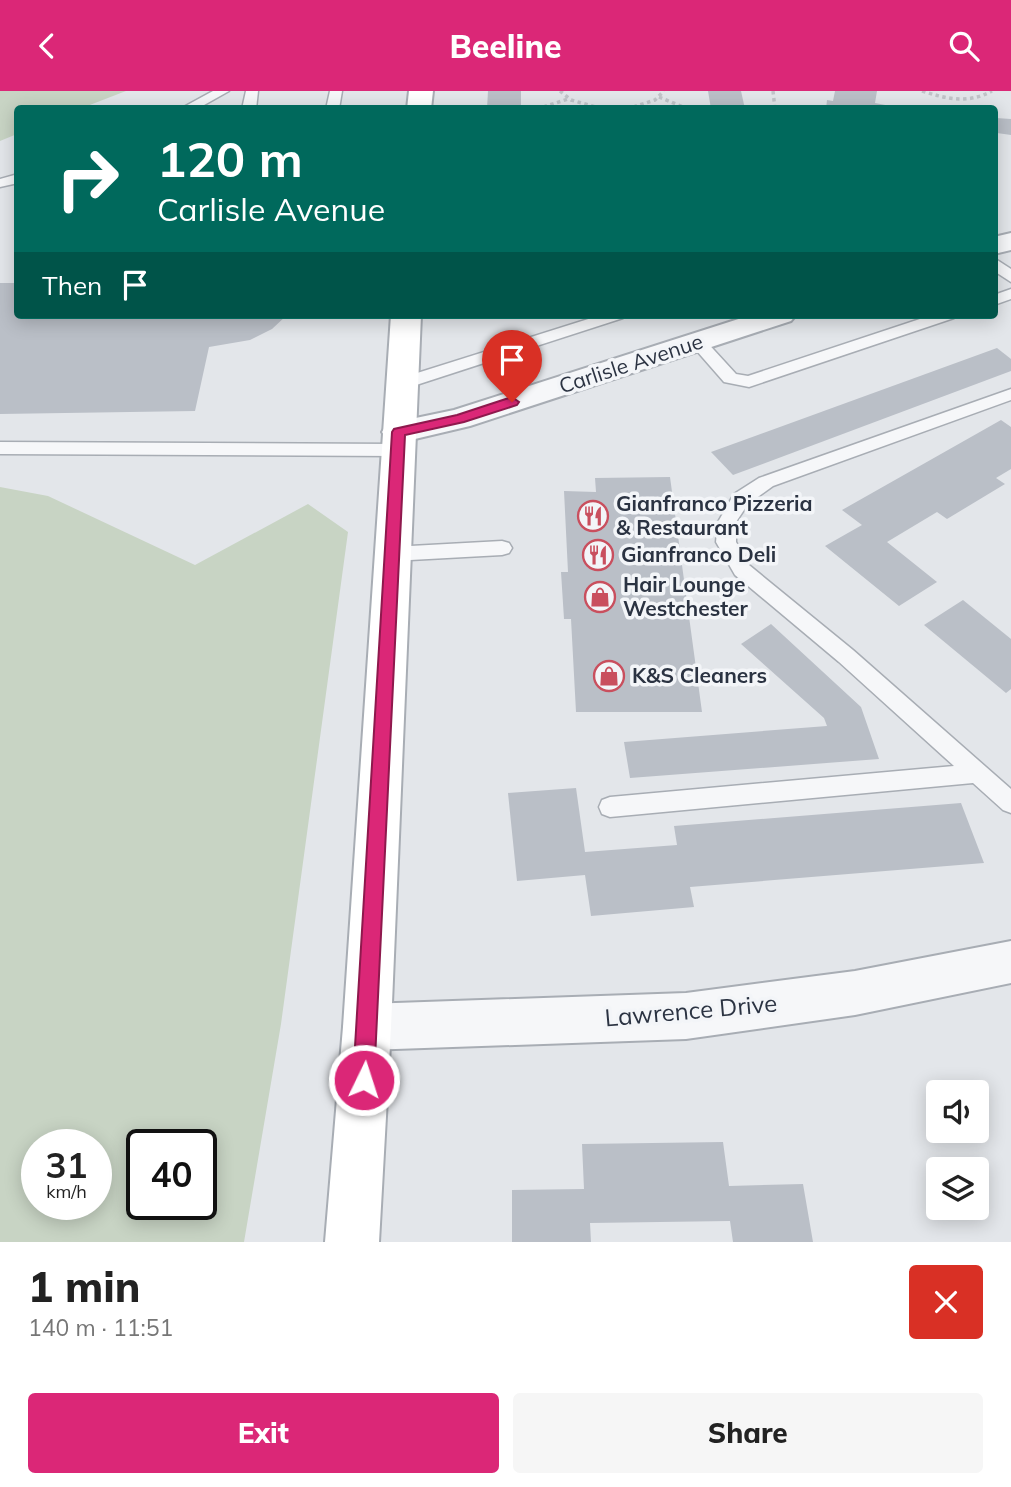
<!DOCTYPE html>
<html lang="en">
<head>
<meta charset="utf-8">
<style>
  :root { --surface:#fff; --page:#f6f6f6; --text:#222; --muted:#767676; --accent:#db2777 }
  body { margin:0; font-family:Mulish,sans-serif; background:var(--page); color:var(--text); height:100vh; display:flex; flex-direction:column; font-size:26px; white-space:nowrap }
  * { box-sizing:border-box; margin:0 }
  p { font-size:23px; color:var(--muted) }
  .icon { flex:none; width:38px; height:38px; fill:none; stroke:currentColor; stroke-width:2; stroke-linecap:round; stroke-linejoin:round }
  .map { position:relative; height:1151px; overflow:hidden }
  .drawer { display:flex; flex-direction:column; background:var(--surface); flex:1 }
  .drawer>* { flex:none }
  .hud { position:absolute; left:14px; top:14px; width:984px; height:214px; border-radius:7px; box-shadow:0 4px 18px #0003; background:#00695c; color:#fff; overflow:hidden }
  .tools { position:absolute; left:926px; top:989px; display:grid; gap:14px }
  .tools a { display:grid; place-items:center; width:63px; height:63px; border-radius:7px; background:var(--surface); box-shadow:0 4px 18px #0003; font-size:35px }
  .speed { position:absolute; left:21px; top:1038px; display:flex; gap:14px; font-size:35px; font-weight:700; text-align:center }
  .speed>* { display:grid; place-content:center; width:91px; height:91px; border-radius:50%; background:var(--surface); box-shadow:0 4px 18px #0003; line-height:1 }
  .speed small { font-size:18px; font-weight:400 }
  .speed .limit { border:4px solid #111; border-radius:10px; background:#fff; color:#111 }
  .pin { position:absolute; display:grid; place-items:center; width:60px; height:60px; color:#fff; margin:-72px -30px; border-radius:50% 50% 50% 0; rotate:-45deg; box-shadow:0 0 7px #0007 }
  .pin .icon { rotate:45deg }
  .me { position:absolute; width:77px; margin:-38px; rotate:4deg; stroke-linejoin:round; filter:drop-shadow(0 0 5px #0008) }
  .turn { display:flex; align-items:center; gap:24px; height:147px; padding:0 28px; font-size:32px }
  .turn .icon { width:91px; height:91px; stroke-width:2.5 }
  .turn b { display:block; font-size:49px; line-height:60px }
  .then { display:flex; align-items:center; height:66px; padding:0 28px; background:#0003; gap:14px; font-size:26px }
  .round { display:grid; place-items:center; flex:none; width:74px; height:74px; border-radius:7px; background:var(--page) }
  .summary { display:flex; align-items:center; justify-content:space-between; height:119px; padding:0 28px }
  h1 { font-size:42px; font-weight:800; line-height:52px }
  .cta { display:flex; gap:14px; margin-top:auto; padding:14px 28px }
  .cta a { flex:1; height:80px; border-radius:7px; background:var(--accent); color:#fff; font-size:28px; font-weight:800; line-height:80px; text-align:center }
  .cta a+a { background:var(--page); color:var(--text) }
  header { display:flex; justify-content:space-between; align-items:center; height:91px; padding:0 28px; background:var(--accent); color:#fff; font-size:32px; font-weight:800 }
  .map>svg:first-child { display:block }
  .green { fill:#c8d4c4; fill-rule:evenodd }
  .building { fill:#babfc7 }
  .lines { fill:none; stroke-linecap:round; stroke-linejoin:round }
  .lane-casing { stroke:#a8adb4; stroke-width:3 }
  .street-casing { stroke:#a8adb4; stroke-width:4 }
  .secondary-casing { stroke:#a8adb4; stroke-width:4 }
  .path { stroke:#c1c4c9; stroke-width:3.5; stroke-dasharray:3.5 3.5; stroke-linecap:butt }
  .lane { fill:#f6f7f9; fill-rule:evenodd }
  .street { fill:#f6f7f9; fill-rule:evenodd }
  .secondary { fill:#fff; fill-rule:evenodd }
  .route { fill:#db2777; stroke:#8e194d; stroke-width:2 }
  .labels { text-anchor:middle; stroke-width:7; stroke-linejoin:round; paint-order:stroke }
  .street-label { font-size:21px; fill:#2b3342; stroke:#f3f5f8 }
  .poi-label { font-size:21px; font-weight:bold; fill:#2b3342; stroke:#f3f5f8; text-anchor:start }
  .near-street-label { font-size:24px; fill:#2b3342; stroke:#f3f5f8 }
</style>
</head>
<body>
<header><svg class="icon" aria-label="back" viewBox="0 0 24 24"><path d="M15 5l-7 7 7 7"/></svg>Beeline<svg class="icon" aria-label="search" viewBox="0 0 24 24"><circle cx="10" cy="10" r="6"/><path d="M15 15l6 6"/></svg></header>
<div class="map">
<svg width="1011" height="1151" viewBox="0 0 1011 1151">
  <rect width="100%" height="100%" fill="#e3e6ea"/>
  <g class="green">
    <path d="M0,0H126L82,17L18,18L17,43L0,50Z"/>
    <path d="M0,396L48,405L195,474L308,413L348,441L281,933L244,1151H0ZM37,1054H96V1113H37ZM142,1054H201V1113H142Z"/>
  </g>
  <g class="building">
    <path d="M488,0H521V18H487Z"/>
    <path d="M708,0H741L745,18H711Z"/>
    <path d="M835,0H877L875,12L906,18H826L827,9L833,10Z"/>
    <path d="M996,27L1011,28V44L997,42V45H994Z"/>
    <path d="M0,192H18V224H287L272,238L250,249L209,256L195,320L0,323Z"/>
    <path d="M997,257L1011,268V280L733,384L711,361Z"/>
    <path d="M1001,329L1011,336V378L996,387L1005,393L947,428L937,421L887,451L937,491L899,515L825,455L862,434L842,419Z"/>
    <path d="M670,386L702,621H576L571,528H564L561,481H568L564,400L596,401L595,387Z"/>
    <path d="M963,509L1011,548V598L1006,602L924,534Z"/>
    <path d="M771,533L861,616L879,668L630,687L624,651L827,635L824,627L741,553Z"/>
    <path d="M576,697L585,761L677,754L674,735L961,712L984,772L690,796L694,816L591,825L585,784L517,790L508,702Z"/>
    <path d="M723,1051L729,1095L803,1093L813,1151H733L730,1130L590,1132L591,1151H512V1099L584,1098L582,1053Z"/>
  </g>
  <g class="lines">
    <g class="lane-casing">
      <g id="lane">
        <path d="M213,0H229L197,18H180Z"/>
        <path d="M246,0H258L256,18H242Z"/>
        <path d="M330,0H342L339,18H326Z"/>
        <path d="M18,83V92L0,96V88Z"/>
        <path d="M994,167L1011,178V191L994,180Z"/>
        <path d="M1011,198V208L994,214V204Z"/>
        <path d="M601,224H625L623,227L407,297L401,298L392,293L395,289Z"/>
        <path d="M932,224H956L954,227L749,296L724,291L689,251L691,247H703L736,283L748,285Z"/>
        <path d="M1011,298V309L773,395L748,413L736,431V451L749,474L853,559L1011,698V722L1003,719L973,692L610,726L602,723L599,716L602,709L610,706L954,675L839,571L735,484L716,451L718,431L734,403L759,387Z"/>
        <path d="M0,351L397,353L406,359L397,365L0,363Z"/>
        <path d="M502,450L509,452L512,457L509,462L502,464L392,470L385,468L382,463L385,458L392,456Z"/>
      </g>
    </g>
    <g class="street-casing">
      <g id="street">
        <path d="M1011,142V159L994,163V146Z"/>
        <path d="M751,224H796L791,230L470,335L398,352L387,349L382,341L387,333L454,319Z"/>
        <path d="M1011,850V892L855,924L686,948L367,959L350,952L343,936L350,920L367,913L686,902L855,880Z"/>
      </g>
    </g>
    <g class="secondary-casing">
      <g id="secondary">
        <path d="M409,0H433L431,18H407Z"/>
        <path d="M391,224H421L391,936L379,1151H325L343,936Z"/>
      </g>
    </g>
    <g class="path">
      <path d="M560,0L571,9L603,18"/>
      <path d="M773,0L775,18"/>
      <path d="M922,0C947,8 968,13 992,0"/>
      <path d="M659,6L688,18"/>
      <path d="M537,18L568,8"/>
      <path d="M627,18L655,9L664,0"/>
    </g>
    <use href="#lane" class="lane"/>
    <use href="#street" class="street"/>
    <use href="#secondary" class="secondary"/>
  </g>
  <path class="route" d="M512,306L519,311L517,314L464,331L405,344L374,989L371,996L364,999L356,996L353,989L392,341L394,338L457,324Z"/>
  <defs>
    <g id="restaurant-ring" transform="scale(1.575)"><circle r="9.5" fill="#f3f5f8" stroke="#c94f5e" stroke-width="1.5"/><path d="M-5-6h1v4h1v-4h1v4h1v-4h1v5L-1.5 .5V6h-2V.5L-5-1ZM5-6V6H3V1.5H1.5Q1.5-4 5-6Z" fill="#c94f5e"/></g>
    <g id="shop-ring" transform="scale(1.575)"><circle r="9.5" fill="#f3f5f8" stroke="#c94f5e" stroke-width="1.5"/><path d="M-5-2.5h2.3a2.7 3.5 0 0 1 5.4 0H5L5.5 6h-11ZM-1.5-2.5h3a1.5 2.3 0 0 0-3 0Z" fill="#c94f5e"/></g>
  </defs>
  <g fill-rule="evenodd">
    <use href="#restaurant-ring" x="593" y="425"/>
    <use href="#restaurant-ring" x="598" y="464"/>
    <use href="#shop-ring" x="600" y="506"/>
    <use href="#shop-ring" x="609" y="585"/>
  </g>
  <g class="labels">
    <g class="street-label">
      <text transform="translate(631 273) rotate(-18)" y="7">Carlisle Avenue</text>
    </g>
    <g class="poi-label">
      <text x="616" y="420">Gianfranco Pizzeria<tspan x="616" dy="24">&amp; Restaurant</tspan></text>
      <text x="621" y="471">Gianfranco Deli</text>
      <text x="623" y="501">Hair Lounge<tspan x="623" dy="24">Westchester</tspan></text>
      <text x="632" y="592">K&amp;S Cleaners</text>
    </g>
    <g class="near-street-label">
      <text transform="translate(691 920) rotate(-5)" y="8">Lawrence Drive</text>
    </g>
  </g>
</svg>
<div class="tools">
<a><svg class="icon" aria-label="sound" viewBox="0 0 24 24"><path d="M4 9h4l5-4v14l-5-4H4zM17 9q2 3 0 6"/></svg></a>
<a><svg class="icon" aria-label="layers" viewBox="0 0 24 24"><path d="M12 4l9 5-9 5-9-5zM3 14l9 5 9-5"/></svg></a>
</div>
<div class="speed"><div>31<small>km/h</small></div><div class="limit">40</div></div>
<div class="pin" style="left:512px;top:311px;background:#d93025"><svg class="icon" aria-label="arrive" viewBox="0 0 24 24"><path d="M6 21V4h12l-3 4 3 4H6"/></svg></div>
<svg class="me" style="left:364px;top:989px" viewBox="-20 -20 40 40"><circle r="17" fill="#db2777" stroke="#fff" stroke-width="3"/><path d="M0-11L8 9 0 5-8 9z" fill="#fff"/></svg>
<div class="hud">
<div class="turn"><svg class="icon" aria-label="right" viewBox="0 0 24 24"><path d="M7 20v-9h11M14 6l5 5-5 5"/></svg><div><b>120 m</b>Carlisle Avenue</div></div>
<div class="then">Then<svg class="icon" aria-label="arrive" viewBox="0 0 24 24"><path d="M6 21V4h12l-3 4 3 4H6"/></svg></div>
</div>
</div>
<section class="drawer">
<div class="summary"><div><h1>1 min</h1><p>140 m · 11:51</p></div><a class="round" style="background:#d93025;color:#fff"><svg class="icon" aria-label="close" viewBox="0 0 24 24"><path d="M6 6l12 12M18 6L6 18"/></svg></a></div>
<div class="cta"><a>Exit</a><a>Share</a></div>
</section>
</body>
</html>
